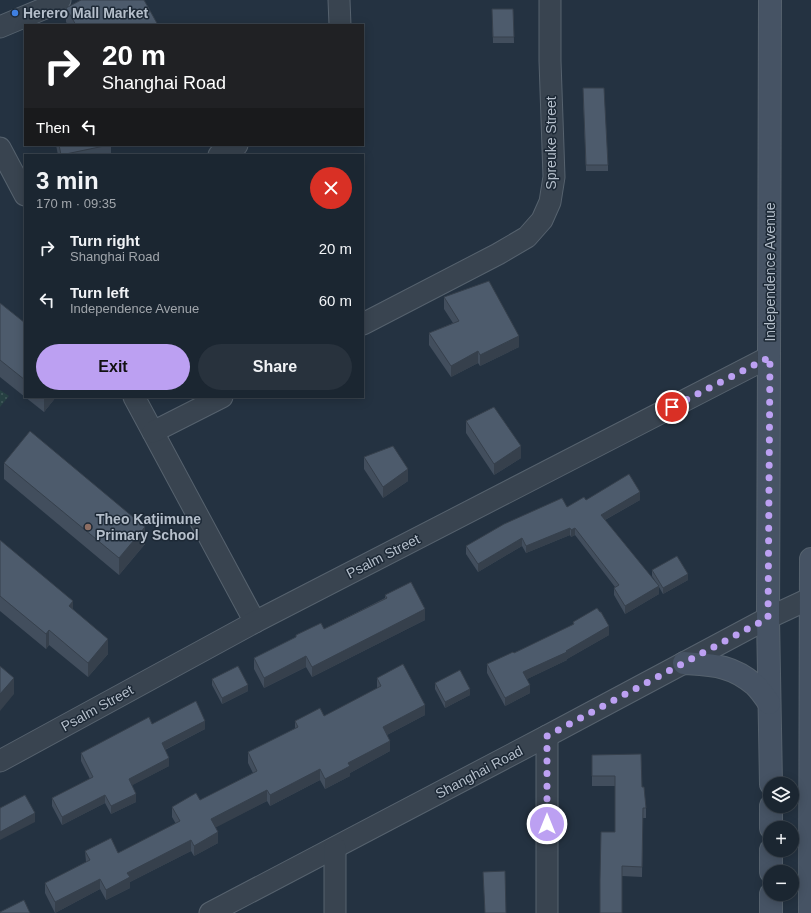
<!DOCTYPE html>
<html lang="en">
<head>
<meta charset="utf-8">
<style>
  :root { --surface:#1b2631; --page:#28323d; --text:#f1f3f6; --muted:#a0a5ab; --line:#39434d; --accent:#bca0f2 }
  body { margin:0; font-family:Arial,sans-serif; background:var(--page); color:var(--text); height:100vh; display:flex; flex-direction:column; font-size:15px; white-space:nowrap }
  * { box-sizing:border-box; margin:0 }
  p { font-size:13px; color:var(--muted) }
  .icon { flex:none; width:22px; height:22px; fill:none; stroke:currentColor; stroke-width:2; stroke-linecap:round; stroke-linejoin:round }
  .map { position:relative; flex:1; overflow:hidden }
  .panel { position:absolute; left:24px; top:154px; width:340px; height:244px; display:flex; flex-direction:column; background:var(--surface); border-radius:0px; box-shadow:0 2px 10px #0003,0 0 0 1px var(--line) }
  .panel>* { flex:none }
  .hud { position:absolute; left:24px; top:24px; width:340px; height:122px; border-radius:0px; box-shadow:0 2px 10px #0003,0 0 0 1px var(--line); background:#202124; color:#fff; overflow:hidden }
  .buttons { position:absolute; left:763px; top:777px; display:grid; gap:8px }
  .buttons a { display:grid; place-items:center; width:36px; height:36px; border-radius:50%; background:var(--surface); box-shadow:0 2px 10px #0003,0 0 0 1px var(--line); font-size:20px }
  .pin { position:absolute; display:grid; place-items:center; width:34px; height:34px; color:#fff; margin:-17px; border:2px solid #fff; border-radius:50%; box-shadow:0 1px 4px #0007 }
  .me { position:absolute; width:44px; margin:-22px; rotate:0deg; stroke-linejoin:round; filter:drop-shadow(0 0 3px #0008) }
  .turn { display:flex; align-items:center; gap:14px; height:84px; padding:0 12px; font-size:18px }
  .turn .icon { width:52px; height:52px; stroke-width:2.5 }
  .turn b { display:block; font-size:28px; line-height:34px }
  .then { display:flex; align-items:center; height:38px; padding:0 12px; background:#0003; gap:8px; font-size:15px }
  .round { display:grid; place-items:center; flex:none; width:42px; height:42px; border-radius:21px; background:var(--page) }
  .overview { display:flex; align-items:center; justify-content:space-between; height:68px; padding:0 12px }
  h1 { font-size:24px; font-weight:600; line-height:30px }
  .cta { display:flex; gap:8px; margin-top:auto; padding:8px 12px }
  .cta a { flex:1; height:46px; border-radius:24px; background:var(--accent); color:#111; font-size:16px; font-weight:600; line-height:46px; text-align:center }
  .cta a+a { background:var(--page); color:var(--text) }
  ul { padding:0; list-style:none }
  li { display:flex; align-items:center; gap:12px; height:52px; padding:0 12px }
  li div { flex:1 }
  li b { display:block; font-size:15px }
  li em { font-style:normal }
  .map>svg:first-child { display:block }
  .park { fill:url(#park-dots) }
  .lines { fill:none; stroke-linecap:round; stroke-linejoin:round }
  .street-casing { stroke:#56626e; stroke-width:23 }
  .secondary-casing { stroke:#56626e; stroke-width:24 }
  .street { stroke:#394450; stroke-width:21 }
  .secondary { stroke:#465364; stroke-width:22 }
  .wall { fill:#424e5d }
  .shaded-wall { fill:#36404c }
  .building { fill:#4d5b6c; stroke:#36404c }
  .route { stroke:#bca0f2; stroke-width:7; stroke-dasharray:0 12.6 }
  .shop-dot { fill:#3f7fe0; stroke:#1d2936; stroke-width:1.5 }
  .education-dot { fill:#8d6e63; stroke:#1d2936; stroke-width:1.5 }
  .labels { text-anchor:middle; stroke-width:3; stroke-linejoin:round; paint-order:stroke }
  .poi-label { font-size:14px; font-weight:bold; fill:#b5bfcb; stroke:#1d2936; text-anchor:start }
  .street-label { font-size:14px; fill:#b5bfcb; stroke:#1d2936 }
</style>
</head>
<body>
<div class="map">
<svg width="811" height="913" viewBox="0 0 811 913">
  <defs>
    <pattern id="park-dots" width="8" height="8" patternUnits="userSpaceOnUse"><rect width="8" height="8" fill="#264042"/><path d="M2 2h.1M6 6h.1" fill="none" stroke="#435a5c" stroke-width="1.8" stroke-linecap="round"/></pattern>
  </defs>
  <rect width="100%" height="100%" fill="#243241"/>
  <path class="park" d="M0,390L9,396L0,407Z"/>
  <g class="lines">
    <g class="street-casing">
      <g id="street">
        <path d="M339,0L340,25"/>
        <path d="M0,27L43,9L60,0"/>
        <path d="M0,148L25,195"/>
        <path d="M219,155L237,145"/>
        <path d="M363,324L498,254L527,237L542,220L550,202L554,177L550,61V0"/>
        <path d="M134,397L255,622"/>
        <path d="M153,432L222,397"/>
        <path d="M547,736V913"/>
        <path d="M0,761L255,622L769,357"/>
        <path d="M210,913L547,736L768,618L811,598"/>
        <path d="M335,913V848"/>
      </g>
    </g>
    <g class="secondary-casing">
      <g id="secondary">
        <path d="M770,0L769,357L768,618L771,784"/>
        <path d="M684,663C713,665 732,665 755,685C760,690 765,697 769,703"/>
        <path d="M771,806V828"/>
        <path d="M771,872V850"/>
        <path d="M771,913V894"/>
        <path d="M810,913L811,559"/>
      </g>
    </g>
    <use href="#street" class="street"/>
    <use href="#secondary" class="secondary"/>
  </g>
  <g class="wall">
    <path d="M66,8L158,25H68L66,22Z"/>
    <path d="M492,9H513L514,43H493Z"/>
    <path d="M583,94L608,165V171H586Z"/>
    <path d="M56,145H111V155H58Z"/>
    <path d="M444,297L519,347L480,366L478,363L451,377L429,345V333L453,323L444,309Z"/>
    <path d="M0,303L25,323V397L0,377Z"/>
    <path d="M25,397H56L44,412Z"/>
    <path d="M466,421L521,458L494,475L466,433Z"/>
    <path d="M364,457L408,481L383,498L364,469Z"/>
    <path d="M4,463L145,544L119,575L4,479Z"/>
    <path d="M586,500H640L605,520L657,584L652,576V570L688,580L663,594L659,587V594L625,614L614,595V588L615,587L575,535L571,537L570,535L526,553L522,546L478,572L466,554V546Z"/>
    <path d="M0,540L73,610L108,654L88,677L49,645L46,649L0,611Z"/>
    <path d="M385,595L425,620L312,677L306,667L264,688L254,669V658L296,637V635L324,629L385,598Z"/>
    <path d="M573,622L609,635L567,659V660L527,679L530,693L505,706L487,673V664L514,653L573,625Z"/>
    <path d="M377,678L425,715L387,735L390,751L350,773V776L325,789L320,780L270,806L267,801L215,827L218,843L194,856L191,851L130,882V888L106,900L100,889L55,913L45,893V883L86,862L85,851L118,853L176,824L172,817V807L200,800L253,773L248,763V752L295,729V721L324,716L377,689Z"/>
    <path d="M212,679L248,691L222,704L212,685Z"/>
    <path d="M435,683L470,695L445,708L435,689Z"/>
    <path d="M152,724L205,729L165,750L169,766L132,785L136,802L111,814L105,803L62,825L52,806V798L90,779L81,761V753Z"/>
    <path d="M592,755L642,787L646,808V818H643L642,877L622,876L615,832V786H592Z"/>
  </g>
  <g class="shaded-wall">
    <path d="M519,336V347L480,366V355Z"/>
    <path d="M478,351V363L451,377V366Z"/>
    <path d="M44,397H56L44,412Z"/>
    <path d="M521,446V458L494,475V464Z"/>
    <path d="M408,469V481L383,498V487Z"/>
    <path d="M640,492V500L601,522V515Z"/>
    <path d="M145,527V544L119,575V558Z"/>
    <path d="M570,528V535L526,553V546Z"/>
    <path d="M575,528V535L571,537V530Z"/>
    <path d="M522,538V546L478,572V564Z"/>
    <path d="M688,574V580L663,594V588Z"/>
    <path d="M659,586V594L625,614V606Z"/>
    <path d="M73,601V616L69,606Z"/>
    <path d="M425,609V620L312,677V667Z"/>
    <path d="M609,626V635L567,659V660L523,681V672L566,651Z"/>
    <path d="M49,630V645L46,649V634Z"/>
    <path d="M108,639V654L88,677V663Z"/>
    <path d="M306,656V667L264,688V678Z"/>
    <path d="M14,678V694L0,711V694Z"/>
    <path d="M248,685V691L222,704V698Z"/>
    <path d="M530,685V693L505,706V698Z"/>
    <path d="M470,689V695L445,708V702Z"/>
    <path d="M425,705V715L383,737V727Z"/>
    <path d="M205,721V729L162,751V743Z"/>
    <path d="M390,741V751L350,773V776L325,789V779L348,763Z"/>
    <path d="M169,758V766L129,787V779Z"/>
    <path d="M320,769V780L270,806V795Z"/>
    <path d="M267,790V801L211,830V819Z"/>
    <path d="M136,794V802L111,814V806Z"/>
    <path d="M105,795V803L62,825V817Z"/>
    <path d="M35,813V822L0,840V832Z"/>
    <path d="M218,832V843L194,856V846Z"/>
    <path d="M191,840V851L130,882V888L106,900V890L127,873Z"/>
    <path d="M100,879V889L55,913V902Z"/>
  </g>
  <g class="building">
    <path d="M81,0H144L158,25H76L66,8Z"/>
    <path d="M492,9H513L514,37H493Z"/>
    <path d="M583,88H604L608,165H586Z"/>
    <path d="M59,145H109L61,155Z"/>
    <path d="M489,281L519,336L480,355L478,351L451,366L429,333L459,321L444,297Z"/>
    <path d="M0,303L25,323V380L0,360Z"/>
    <path d="M494,407L521,446L494,464L466,421Z"/>
    <path d="M30,431L145,527L119,558L4,463Z"/>
    <path d="M393,446L408,469L383,487L364,457Z"/>
    <path d="M629,474L640,492L601,515L659,586L625,606L614,588L619,585L575,528L571,530L570,528L526,546L522,538L478,564L466,546L504,524L562,498L567,507L584,497L586,500Z"/>
    <path d="M0,540L73,601L69,606L108,639L88,663L49,630L46,634L0,596Z"/>
    <path d="M677,556L688,574L663,588L652,570Z"/>
    <path d="M411,582L425,609L312,667L306,656L264,678L254,658L296,637V635L321,623L324,629L387,598L385,595Z"/>
    <path d="M597,608L600,612H601L609,626L566,651L567,652L523,672L530,685L505,698L487,664L513,652L514,653L574,624L573,622Z"/>
    <path d="M403,664L425,705L383,727L390,741L348,763L350,766L325,779L320,769L270,795L267,790L211,819L218,832L194,846L191,840L127,873L130,877L106,890L100,879L55,902L45,883L90,860L85,851L111,838L118,853L180,821L172,807L196,793L200,800L257,771L248,752L298,727L295,721L320,708L324,716L381,686L377,678Z"/>
    <path d="M0,666L14,678L0,694Z"/>
    <path d="M238,666L248,685L222,698L212,679Z"/>
    <path d="M460,670L470,689L445,702L435,683Z"/>
    <path d="M196,701L205,721L162,743L169,758L129,779L136,794L111,806L105,795L62,817L52,798L93,777L81,753L149,717L152,724Z"/>
    <path d="M641,754L642,787H644L646,808H643L642,867L622,866V913H600V879L601,832H615V776H592V755Z"/>
    <path d="M25,795L35,813L0,832V808Z"/>
    <path d="M505,871L506,913H485L483,872Z"/>
    <path d="M24,900L30,913H0V912Z"/>
  </g>
  <g class="lines">
    <path class="route" d="M547,824V736L768,618L770,357L672,407"/>
  </g>
  <circle class="shop-dot" cx="15" cy="13" r="4"/>
  <circle class="education-dot" cx="88" cy="527" r="4"/>
  <g class="labels">
    <g class="poi-label">
      <text x="23" y="18">Herero Mall Market</text>
      <text x="96" y="524">Theo Katjimune<tspan x="96" dy="16">Primary School</tspan></text>
    </g>
    <g class="street-label">
      <text transform="translate(551 143) rotate(-90)" y="5">Spreuke Street</text>
      <text transform="translate(770 272) rotate(-90)" y="5">Independence Avenue</text>
      <text transform="translate(383 556) rotate(-27)" y="5">Psalm Street</text>
      <text transform="translate(97 708) rotate(-29)" y="5">Psalm Street</text>
      <text transform="translate(479 772) rotate(-28)" y="5">Shanghai Road</text>
    </g>
  </g>
</svg>
<div class="buttons">
<a><svg class="icon" aria-label="layers" viewBox="0 0 24 24"><path d="M12 4l9 5-9 5-9-5zM3 14l9 5 9-5"/></svg></a>
<a>+</a>
<a>−</a>
</div>
<div class="pin" style="left:672px;top:407px;background:#d93025"><svg class="icon" aria-label="arrive" viewBox="0 0 24 24"><path d="M6 21V4h12l-3 4 3 4H6"/></svg></div>
<svg class="me" style="left:547px;top:824px" viewBox="-20 -20 40 40"><circle r="17" fill="#bca0f2" stroke="#fff" stroke-width="3"/><path d="M0-11L8 9 0 5-8 9z" fill="#fff"/></svg>
<div class="hud">
<div class="turn"><svg class="icon" aria-label="right" viewBox="0 0 24 24"><path d="M7 20v-9h11M14 6l5 5-5 5"/></svg><div><b>20 m</b>Shanghai Road</div></div>
<div class="then">Then<svg class="icon" aria-label="left" viewBox="0 0 24 24"><path d="M17 20v-9H6M10 6l-5 5 5 5"/></svg></div>
</div>
<section class="panel">
<div class="overview"><div><h1>3 min</h1><p>170 m · 09:35</p></div><a class="round" style="background:#d93025;color:#fff"><svg class="icon" aria-label="close" viewBox="0 0 24 24"><path d="M6 6l12 12M18 6L6 18"/></svg></a></div>
<ul>
<li><svg class="icon" aria-label="right" viewBox="0 0 24 24"><path d="M7 20v-9h11M14 6l5 5-5 5"/></svg><div><b>Turn right</b><p>Shanghai Road</p></div><em>20 m</em></li>
<li><svg class="icon" aria-label="left" viewBox="0 0 24 24"><path d="M17 20v-9H6M10 6l-5 5 5 5"/></svg><div><b>Turn left</b><p>Independence Avenue</p></div><em>60 m</em></li>
</ul>
<div class="cta"><a>Exit</a><a>Share</a></div>
</section>
</div>
</body>
</html>
